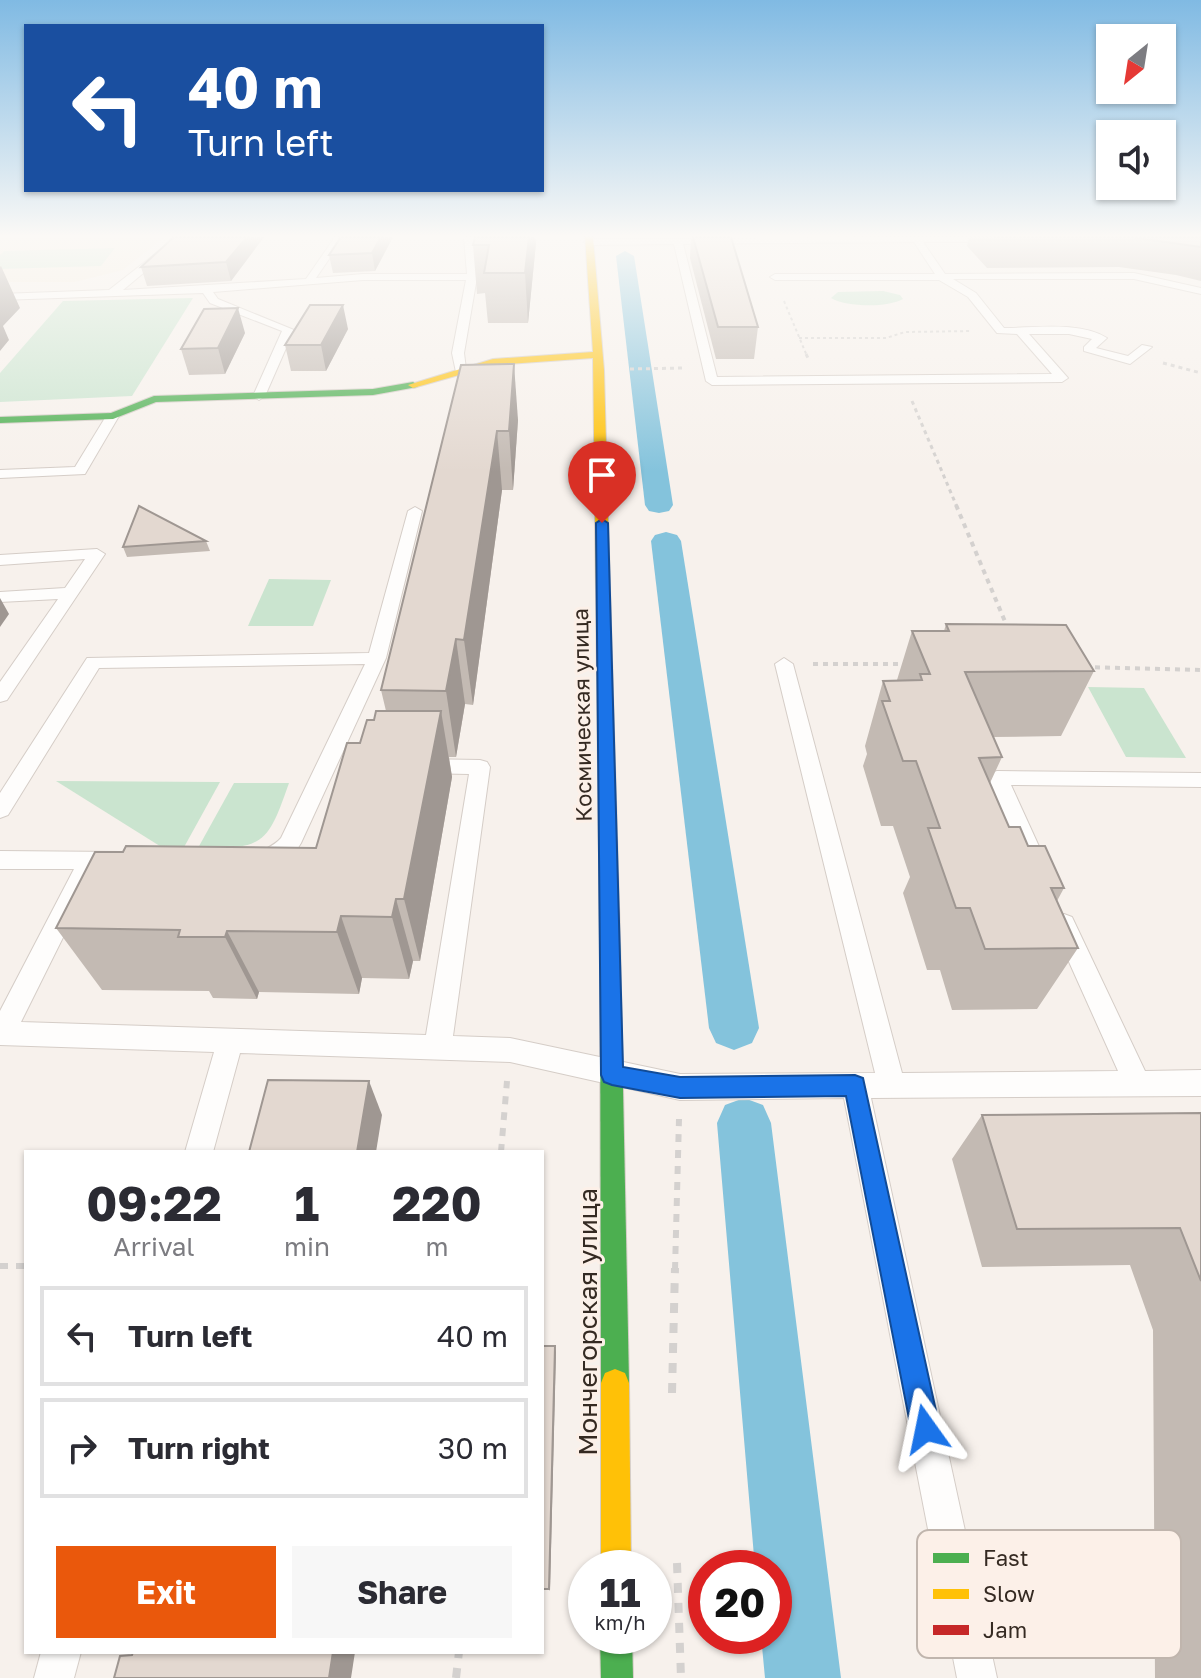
<!DOCTYPE html>
<html lang="en">
<head>
<meta charset="utf-8">
<style>
  :root { --surface:#fff; --page:#f7f7f7; --text:#2b2b33; --muted:#7c7c81; --line:#e1e1e2; --accent:#ea580c }
  body { margin:0; font-family:"Golos Text",sans-serif; background:var(--page); color:var(--text); height:100vh; display:flex; flex-direction:column; font-size:30px; white-space:nowrap }
  * { box-sizing:border-box; margin:0 }
  p { font-size:26px; color:var(--muted) }
  .icon { flex:none; width:44px; height:44px; fill:none; stroke:currentColor; stroke-width:2; stroke-linecap:round; stroke-linejoin:round }
  .map { position:relative; flex:1; overflow:hidden }
  .details { position:absolute; left:24px; top:1150px; width:520px; height:504px; display:flex; flex-direction:column; background:var(--surface); border-radius:0px; box-shadow:0 2px 6px #0004 }
  .details>* { flex:none }
  .guide { position:absolute; left:24px; top:24px; width:520px; height:168px; border-radius:0px; box-shadow:0 2px 6px #0004; background:#1a4fa0; color:#fff; overflow:hidden }
  .needle { width:52px; rotate:210deg }
  .controls { position:absolute; left:1096px; top:24px; display:grid; gap:16px }
  .controls a { display:grid; place-items:center; width:80px; height:80px; border-radius:0px; background:var(--surface); box-shadow:0 2px 6px #0004; font-size:40px }
  .speed { position:absolute; left:568px; top:1550px; display:flex; gap:16px; font-size:40px; font-weight:700; text-align:center }
  .speed>* { display:grid; place-content:center; width:104px; height:104px; border-radius:50%; background:var(--surface); box-shadow:0 2px 6px #0004; line-height:1 }
  .speed small { font-size:20px; font-weight:400 }
  .speed .limit { border:12px solid #d22; background:#fff; color:#111 }
  .pin { position:absolute; display:grid; place-items:center; width:68px; height:68px; color:#fff; margin:-82px -34px; border-radius:50% 50% 50% 0; rotate:-45deg; box-shadow:0 0 8px #0007 }
  .pin .icon { rotate:45deg }
  .me { position:absolute; width:88px; margin:-44px; rotate:348deg; stroke-linejoin:round; filter:drop-shadow(0 0 6px #0008) }
  .turn { display:flex; align-items:center; gap:28px; height:168px; padding:0 32px; font-size:36px }
  .turn .icon { width:104px; height:104px; stroke-width:2.5 }
  .turn b { display:block; font-size:56px; line-height:68px }
  .eta { display:flex; justify-content:space-evenly; align-items:center; height:136px; text-align:center }
  .eta b { font-size:48px; font-weight:700; line-height:56px }
  .cta { display:flex; gap:16px; margin-top:auto; padding:16px 32px }
  .cta a { flex:1; height:92px; border-radius:0px; background:var(--accent); color:#fff; font-size:32px; font-weight:700; line-height:92px; text-align:center }
  .cta a+a { background:var(--page); color:var(--text) }
  ul { padding:0; list-style:none }
  li { display:flex; align-items:center; gap:24px; height:100px; margin:0 16px 12px; padding:0 16px; border:4px solid var(--line); border-radius:0px }
  li div { flex:1 }
  li b { display:block; font-size:30px }
  li em { font-style:normal }
  .map>svg:first-child { display:block }
  .education { fill:#f5ecde }
  .green { fill:#cae4cf }
  .lines { fill:none; stroke-linecap:round; stroke-linejoin:round }
  .canal { fill:#84c3dc; fill-rule:evenodd }
  .lane-casing { stroke:#d5cdc7; stroke-width:2 }
  .fast-casing { stroke:#d5cdc7; stroke-width:2 }
  .slow-casing { stroke:#d5cdc7; stroke-width:2 }
  .jam-casing { stroke:#d5cdc7; stroke-width:2 }
  .path-far4 { stroke:#d4d1cf; stroke-width:2; stroke-dasharray:3 3; stroke-linecap:butt }
  .path-far3 { stroke:#d4d1cf; stroke-width:3; stroke-dasharray:4 4; stroke-linecap:butt }
  .path-far2 { stroke:#d4d1cf; stroke-width:4; stroke-dasharray:5 5; stroke-linecap:butt }
  .path-far1 { stroke:#d4d1cf; stroke-width:6; stroke-dasharray:8 8; stroke-linecap:butt }
  .path { stroke:#d4d1cf; stroke-width:8; stroke-dasharray:10 10; stroke-linecap:butt }
  .lane { fill:#fefdfc; fill-rule:evenodd }
  .fast { fill:#4caf50; fill-rule:evenodd }
  .slow { fill:#ffc107; fill-rule:evenodd }
  .jam { fill:#c62828; fill-rule:evenodd }
  .wall { fill:#c3bab3 }
  .shaded-wall { fill:#9f9792 }
  .building { fill:#e3d8d0; stroke:#9f9792; stroke-width:2 }
  .route { fill:#1a73e8; stroke:#114b97; stroke-width:2 }
  .labels { text-anchor:middle; stroke-width:6; stroke-linejoin:round; paint-order:stroke }
  .street-label { font-size:22px; fill:#352a22; stroke:#fcf0e8 }
  .near-street-label { font-size:26px; fill:#352a22; stroke:#fcf0e8 }
  .key { fill:#fcf0e8; stroke:#c0b5ad; stroke-width:2 }
  .key-label { font-size:22px; fill:#352a22 }
</style>
</head>
<body>
<div class="map">
<svg width="1201" height="1678" viewBox="0 0 1201 1678">
  <rect width="100%" height="100%" fill="#f7f1ec"/>
  <path class="education" d="M0,237H164L123,270L75,282H0Z"/>
  <g class="green">
    <path d="M115,248L101,266L0,269V255L4,251Z"/>
    <path d="M883,291L900,295L903,299C887,308 846,307 831,298L838,292Z"/>
    <path d="M193,298L132,396L0,402V373L63,301Z"/>
    <path d="M269,579L331,580L313,626H248Z"/>
    <path d="M1088,687L1144,688L1186,758L1126,757Z"/>
    <path d="M56,781L220,782L183,849L163,848Z"/>
    <path d="M234,783H289C268,843 264,850 198,848Z"/>
  </g>
  <g class="lines">
    <g class="canal">
      <path d="M625,251L634,256L673,505L669,511L659,513L649,511L645,505L616,256Z"/>
      <path d="M666,532L677,535L681,541L759,1028L752,1043L734,1050L716,1043L709,1028L651,541L655,535Z"/>
      <path d="M744,1098L763,1105L771,1123L841,1678H765L761,1636H774V1568H755L717,1123L725,1105Z"/>
    </g>
    <g class="lane-casing">
      <g id="lane">
        <path d="M185,237H196L165,255L123,290L306,279L335,237H344L316,278L363,274H467L464,237H473L477,277L464,353L466,369L456,372L452,353L466,280H363L213,292L218,299L294,330L265,396L259,400L253,396L282,331L210,303L203,293L0,300V294L109,290L159,251Z"/>
        <path d="M997,237L1001,239L996,242H923L945,274L1134,273L1201,288V294L1134,279H953L976,293L1004,328C1035,328 1080,321 1107,338L1096,348L1128,356L1142,345L1152,347L1130,364L1084,351V347L1092,339L1069,334H1029L1068,378L1062,382L712,385L706,381L674,244L589,245L584,242L589,239ZM914,242L935,274H775L770,277L775,280H939L968,297L997,333L1017,334L1052,374L717,377L683,244Z"/>
        <path d="M108,413L119,416L85,474L0,478V470L75,467Z"/>
        <path d="M415,507L422,511L386,658L301,843C292,859 272,874 253,868L250,862C256,850 272,849 281,838L365,664L99,668L8,815L0,818V793L87,658L369,653L408,511Z"/>
        <path d="M97,549L105,554L7,700L0,702V682L58,599L0,602V592L65,588L85,559L0,565V555Z"/>
        <path d="M784,658L793,664L902,1073L1118,1071L1052,924L1056,917L1064,914L1072,917L1145,1071L1201,1070V1096L871,1098L997,1678H957L844,1098L680,1100L510,1062L240,1053L213,1152H185L214,1052L0,1045V1011L74,869H0V851L119,852L127,855L130,861L127,867L97,869L21,1022L426,1035L469,774L420,773L413,771L410,766L413,761L420,759L480,760L487,762L490,767L453,1036L510,1038L680,1074L875,1073L775,664Z"/>
        <path d="M997,771L1201,773V787L1011,785L1042,853L1039,859L1031,861L1023,859L1020,853L987,778L990,773Z"/>
        <path d="M41,1652H81L74,1678H34Z"/>
      </g>
    </g>
    <g class="fast-casing">
      <g id="fast">
        <path d="M413,382L418,385L417,387L373,395L156,402L113,419L0,423V417L111,413L154,396L373,389Z"/>
        <path d="M610,933L617,935L620,941L629,1383L625,1393L615,1397L605,1393L601,1383L600,941L603,935Z"/>
        <path d="M600,1636H632L633,1678H601Z"/>
      </g>
    </g>
    <g class="slow-casing">
      <g id="slow">
        <path d="M585,237H593L604,370L610,590L603,594L596,590L593,358L494,365L413,388L408,385L493,359L593,352Z"/>
        <path d="M615,1369L625,1373L629,1383L631,1568H601V1383L605,1373Z"/>
      </g>
    </g>
    <g class="jam-casing">
      <path id="jam" d="M603,586L610,590L620,941L617,947L610,949L603,947L600,941L596,590Z"/>
    </g>
    <g class="path-far4">
      <path d="M784,301L807,356"/>
      <path d="M799,338H886L905,332L972,331"/>
    </g>
    <g class="path-far3">
      <path d="M806,354L808,358"/>
      <path d="M1163,363L1201,373"/>
      <path d="M630,369L684,368"/>
      <path d="M912,401L957,507"/>
    </g>
    <g class="path-far2">
      <path d="M956,505L1009,631"/>
      <path d="M813,664H907"/>
      <path d="M1085,667L1201,670"/>
    </g>
    <g class="path-far1">
      <path d="M501,1152L507,1081"/>
      <path d="M0,1266H26"/>
      <path d="M675,1270L679,1119"/>
    </g>
    <g class="path">
      <path d="M672,1393L675,1268"/>
      <path d="M677,1563L681,1678"/>
      <path d="M456,1678L459,1652"/>
    </g>
    <use href="#lane" class="lane"/>
    <use href="#fast" class="fast"/>
    <use href="#slow" class="slow"/>
    <use href="#jam" class="jam"/>
  </g>
  <g class="wall">
    <path d="M174,237H334H264L231,281L147,286L141,267Z"/>
    <path d="M341,237H393L375,271L333,273L329,255Z"/>
    <path d="M691,237H731L758,327L754,359H716L690,258Z"/>
    <path d="M969,237H1201V281L1176,275L1119,267L987,268L967,246Z"/>
    <path d="M536,243L528,323H488L485,293L477,294L473,245Z"/>
    <path d="M348,329L326,371H291L285,345Z"/>
    <path d="M245,333L225,374L189,375L181,349Z"/>
    <path d="M461,365L518,420L513,490H502L473,705L465,704L456,757H449L452,777L420,961H413L409,979L362,978L359,994L259,992L257,999L213,998L209,991L102,990L56,928L123,852L316,848L360,743L374,720L386,711L381,690Z"/>
    <path d="M206,541L210,551L127,557L123,547Z"/>
    <path d="M946,624L1094,671L1061,736L993,737L1002,757L990,783L1009,827L1028,846L1064,888L1057,901L1078,948L1037,1009L952,1010L940,970H927L903,893L910,877L893,826H881L863,766L867,754L865,746L883,681L897,680L912,631H944Z"/>
    <path d="M1201,1113V1678H1155L1153,1330L1130,1265L982,1267L952,1159L982,1115Z"/>
  </g>
  <g class="shaded-wall">
    <path d="M247,237H264L231,281L226,262Z"/>
    <path d="M381,237H393L375,271L372,253Z"/>
    <path d="M529,237H535L536,243L528,323L525,273Z"/>
    <path d="M1,266L20,308L3,326L9,340L0,351V267Z"/>
    <path d="M343,305L348,329L326,371L321,345Z"/>
    <path d="M238,308L245,333L225,374L218,348Z"/>
    <path d="M514,364L518,420L513,490L509,431Z"/>
    <path d="M497,431L502,490L473,705L464,640Z"/>
    <path d="M0,598L9,614L0,627Z"/>
    <path d="M456,639L465,704L456,757L446,691Z"/>
    <path d="M441,711L452,777L420,961L404,899Z"/>
    <path d="M396,899L413,961L409,979L392,917Z"/>
    <path d="M341,916L362,978L359,994L337,932Z"/>
    <path d="M227,931L259,992L257,999L225,937Z"/>
    <path d="M369,1081L382,1115L376,1152H357Z"/>
    <path d="M555,1346L556,1352L550,1591L549,1589Z"/>
    <path d="M333,1652H355L351,1678H329Z"/>
  </g>
  <g class="building">
    <path d="M174,237H247L226,262L141,267Z"/>
    <path d="M341,237H381L372,253L329,255Z"/>
    <path d="M475,237H529L525,273H484L489,245H473Z"/>
    <path d="M693,237H731L758,327H718Z"/>
    <path d="M994,237H1201V247L1130,237Z"/>
    <path d="M310,305H343L321,345H285Z"/>
    <path d="M238,308L218,348L181,349L204,309Z"/>
    <path d="M514,364L509,431H497L464,640L456,639L446,691L381,690L461,365Z"/>
    <path d="M139,506L206,541L123,547Z"/>
    <path d="M946,624L1066,625L1094,671L965,672L1002,757L979,758L1009,827H1020L1028,846H1045L1064,888H1051L1078,948L985,949L970,908H956L928,828H940L916,761H903L882,701H890L883,681L922,680L920,674H930L912,631H949Z"/>
    <path d="M376,711H441L404,899H396L392,917L341,916L337,932L227,931L225,937H178L180,930L56,928L95,852H123L126,846L316,848L347,743H360L367,720H374Z"/>
    <path d="M268,1080L369,1081L357,1152H249Z"/>
    <path d="M1201,1113V1281L1180,1228L1017,1229L982,1115Z"/>
    <path d="M542,1346H555L549,1589H542Z"/>
    <path d="M133,1652H333L329,1678H114L120,1656L132,1655Z"/>
  </g>
  <linearGradient id="sky" x2="0" y2="1"><stop stop-color="#80bae3"/><stop offset="0.5" stop-color="#fbf9f6"/><stop offset="1" stop-color="#fbf9f6" stop-opacity="0"/></linearGradient>
  <rect width="1201" height="472" fill="url(#sky)"/>
  <path class="route" d="M602,519L608,523L623,1067L680,1077L855,1075L863,1078L940,1429L936,1439L926,1443L915,1439L911,1429L846,1096L680,1098L612,1085L604,1082L601,1075L596,523Z"/>
  <g class="labels">
    <g class="street-label">
      <text transform="translate(582 715) rotate(-91)" y="8">Космическая улица</text>
    </g>
    <g class="near-street-label">
      <text transform="translate(588 1322) rotate(-90)" y="9">Мончегорская улица</text>
    </g>
  </g>
  <rect x="917" y="1530" width="264" height="128" rx="12" class="key"/>
  <rect x="933" y="1553" width="36" height="10" fill="#4caf50"/>
  <rect x="933" y="1589" width="36" height="10" fill="#ffc107"/>
  <rect x="933" y="1625" width="36" height="10" fill="#c62828"/>
  <g class="key-label">
    <text x="983" y="1566">Fast</text>
    <text x="983" y="1602">Slow</text>
    <text x="983" y="1638">Jam</text>
  </g>
</svg>
<div class="controls">
<a><svg class="needle" viewBox="-14 -14 28 28"><path d="M0-13l5 13h-10z" fill="#e53935"/><path d="M0 13l5-13h-10z" fill="#7c7c81"/></svg></a>
<a><svg class="icon" aria-label="sound" viewBox="0 0 24 24"><path d="M4 9h4l5-4v14l-5-4H4zM17 9q2 3 0 6"/></svg></a>
</div>
<div class="speed"><div>11<small>km/h</small></div><div class="limit">20</div></div>
<div class="pin" style="left:602px;top:523px;background:#d93025"><svg class="icon" aria-label="arrive" viewBox="0 0 24 24"><path d="M6 21V4h12l-3 4 3 4H6"/></svg></div>
<svg class="me" style="left:926px;top:1429px" viewBox="-20 -20 40 40"><path d="M0-17L14 15 0 8-14 15z" fill="#1a73e8" stroke="#fff" stroke-width="4"/></svg>
<div class="guide">
<div class="turn"><svg class="icon" aria-label="left" viewBox="0 0 24 24"><path d="M17 20v-9H6M10 6l-5 5 5 5"/></svg><div><b>40 m</b>Turn left</div></div>
</div>
<section class="details">
<div class="eta">
<div><b>09:22</b><p>Arrival</p></div>
<div><b>1</b><p>min</p></div>
<div><b>220</b><p>m</p></div>
</div>
<ul>
<li><svg class="icon" aria-label="left" viewBox="0 0 24 24"><path d="M17 20v-9H6M10 6l-5 5 5 5"/></svg><div><b>Turn left</b></div><em>40 m</em></li>
<li><svg class="icon" aria-label="right" viewBox="0 0 24 24"><path d="M7 20v-9h11M14 6l5 5-5 5"/></svg><div><b>Turn right</b></div><em>30 m</em></li>
</ul>
<div class="cta"><a>Exit</a><a>Share</a></div>
</section>
</div>
</body>
</html>
